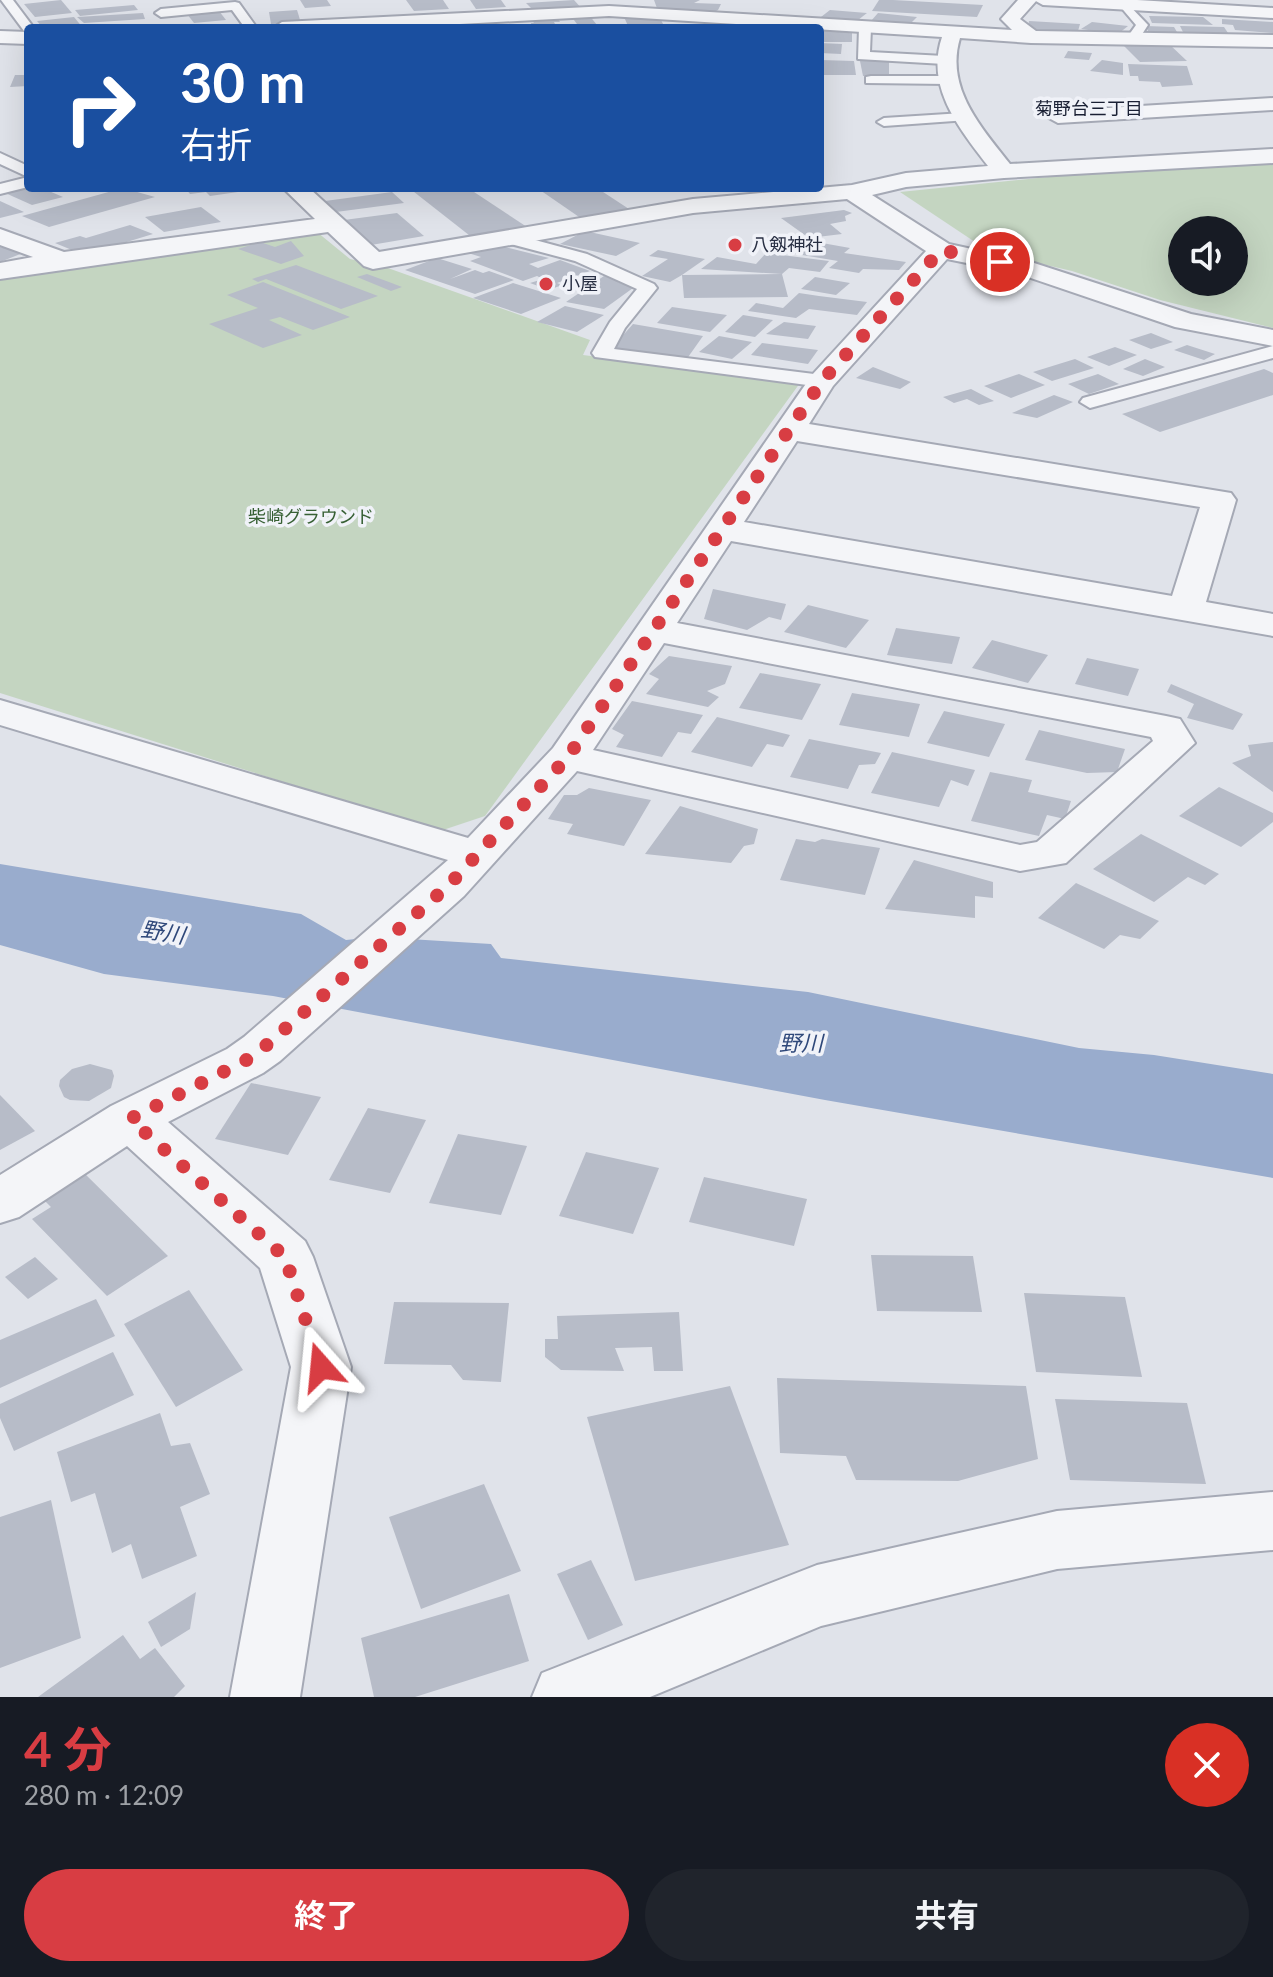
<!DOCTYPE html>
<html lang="ja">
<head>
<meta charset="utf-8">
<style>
  :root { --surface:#171b24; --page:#20242c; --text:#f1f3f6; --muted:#9ea1a6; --accent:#d83d43 }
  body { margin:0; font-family:Lato,"Noto Sans JP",sans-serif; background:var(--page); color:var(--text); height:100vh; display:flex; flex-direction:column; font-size:30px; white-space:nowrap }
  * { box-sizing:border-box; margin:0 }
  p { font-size:26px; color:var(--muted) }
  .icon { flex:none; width:44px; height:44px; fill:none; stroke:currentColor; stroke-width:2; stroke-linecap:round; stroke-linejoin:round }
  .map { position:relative; height:1697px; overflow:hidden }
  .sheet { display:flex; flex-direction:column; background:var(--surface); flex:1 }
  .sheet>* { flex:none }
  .banner { position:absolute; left:24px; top:24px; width:800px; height:168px; border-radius:8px; box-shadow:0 8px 32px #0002; background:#1a4fa0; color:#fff; overflow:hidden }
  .controls { position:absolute; left:1168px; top:216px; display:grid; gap:16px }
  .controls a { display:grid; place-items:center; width:80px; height:80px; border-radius:50%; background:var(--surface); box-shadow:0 8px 32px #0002; font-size:40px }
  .pin { position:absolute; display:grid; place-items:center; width:68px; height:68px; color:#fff; margin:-34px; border:4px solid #fff; border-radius:50%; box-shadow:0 2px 8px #0007 }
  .me { position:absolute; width:88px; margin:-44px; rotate:342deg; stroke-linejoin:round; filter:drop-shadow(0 0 6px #0008) }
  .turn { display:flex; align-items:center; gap:28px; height:168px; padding:0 24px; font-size:36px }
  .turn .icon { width:104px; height:104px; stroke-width:2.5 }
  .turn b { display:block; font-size:56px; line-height:68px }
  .round { display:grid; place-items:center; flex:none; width:84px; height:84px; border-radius:42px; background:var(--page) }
  .headline { display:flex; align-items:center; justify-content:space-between; height:136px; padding:0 24px }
  h1 { font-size:48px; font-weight:700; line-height:60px; color:var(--accent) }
  .button { display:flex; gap:16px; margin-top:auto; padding:16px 24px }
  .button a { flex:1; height:92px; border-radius:48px; background:var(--accent); color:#fff; font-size:32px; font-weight:700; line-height:92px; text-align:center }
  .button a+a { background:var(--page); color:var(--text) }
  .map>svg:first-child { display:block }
  .green { fill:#c4d5c1; fill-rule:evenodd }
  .water { fill:#99accd }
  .building { fill:#b7bcc8 }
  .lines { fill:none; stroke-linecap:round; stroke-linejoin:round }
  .service-casing { stroke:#a5a9b5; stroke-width:4 }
  .minor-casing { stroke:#a5a9b5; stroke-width:4 }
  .tertiary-casing { stroke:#a5a9b5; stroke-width:4 }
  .service { fill:#f4f5f8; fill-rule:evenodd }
  .minor { fill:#f4f5f8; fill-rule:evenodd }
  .tertiary { fill:#f4f5f8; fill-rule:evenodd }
  .route { stroke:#d83d43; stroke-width:14; stroke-dasharray:0 25.2 }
  .poi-dot { fill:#d83d43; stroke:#f0f2f8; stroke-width:3 }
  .labels { text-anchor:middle; stroke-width:7; stroke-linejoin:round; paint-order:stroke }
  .far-neighbourhood-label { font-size:18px; fill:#1a2034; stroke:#f0f2f8 }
  .far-poi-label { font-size:18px; fill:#282f43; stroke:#f0f2f8; text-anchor:start }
  .far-park-label { font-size:18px; fill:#376034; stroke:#f0f2f8 }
  .water-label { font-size:22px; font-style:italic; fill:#2f487a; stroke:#f0f2f8 }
</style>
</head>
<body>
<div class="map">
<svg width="1273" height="1697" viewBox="0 0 1273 1697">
  <rect width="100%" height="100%" fill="#e0e3ea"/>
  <g class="green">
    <path d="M1273,161V328L1160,300L1072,271L990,252L900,192L1088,173ZM1182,230H1234V282H1182Z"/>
    <path d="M317,232L350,259L385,267L590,340L583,355L800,383L485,816L440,831L0,693V280L60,267Z"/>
  </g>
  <path class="water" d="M0,864L301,914L346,940L376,937L491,944L501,958L808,992L1079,1048L1154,1055L1273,1074V1178L825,1100L273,996L104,974L0,945Z"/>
  <g class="building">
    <path d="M61,0L72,13L35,17L24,4Z"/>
    <path d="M300,0H327L331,6L305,8Z"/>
    <path d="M406,0H443L449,9L414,11Z"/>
    <path d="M470,0H501L506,7L476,9Z"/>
    <path d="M574,0L582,9L534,11L526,3Z"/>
    <path d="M654,0H700L694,3L721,4L718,10L710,14L658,11Z"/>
    <path d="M879,0H893L983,5L977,17L872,11Z"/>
    <path d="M134,5L138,10L80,16L75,10Z"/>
    <path d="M297,10L301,23L271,24L269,12Z"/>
    <path d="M830,10L867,13L858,20L821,17Z"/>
    <path d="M219,11L226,20L194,23L187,14Z"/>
    <path d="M143,13L145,19L84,23L77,17Z"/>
    <path d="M878,13L917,17L910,24L871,21Z"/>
    <path d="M589,15L597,25H594L595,28H580L571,16Z"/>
    <path d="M556,16L560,22H554L557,28H532L531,23H534L529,17Z"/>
    <path d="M659,16L665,28H629L624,17Z"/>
    <path d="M1149,16L1203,17L1213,25L1152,23Z"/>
    <path d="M74,17L83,28H43L37,21Z"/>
    <path d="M1222,19L1273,22V33L1235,30L1233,25L1222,24Z"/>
    <path d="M1029,21L1080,24L1078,31L1108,35H1040L1028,26Z"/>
    <path d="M1092,22L1128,26L1118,34L1081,29Z"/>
    <path d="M1146,26L1174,27L1180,37L1150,36Z"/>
    <path d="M1180,26L1224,27L1232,39L1184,34Z"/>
    <path d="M820,29L852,30V42H820Z"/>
    <path d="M820,43L842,44L841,54L820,53Z"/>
    <path d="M1169,44L1187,61L1140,62L1123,45Z"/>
    <path d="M1068,51L1092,53L1089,60L1064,58Z"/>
    <path d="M820,60L854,61L856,75H820Z"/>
    <path d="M1102,60L1123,63V75L1090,71Z"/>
    <path d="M860,61H889V76H863Z"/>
    <path d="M1128,64L1187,66L1193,85L1162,87L1160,82L1139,81L1138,76H1130Z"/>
    <path d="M15,75H28V86L10,87Z"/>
    <path d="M28,186L42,188L63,197L32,205L3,192Z"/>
    <path d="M123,188L155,197L49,227L22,216Z"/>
    <path d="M185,188H251L252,190L210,196L206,192L190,194Z"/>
    <path d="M409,188H468L530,229L474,239Z"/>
    <path d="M537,188H597L632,211L582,219Z"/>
    <path d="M392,192L404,203L336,212L325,201Z"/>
    <path d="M0,201L24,212L0,218Z"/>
    <path d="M201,207L221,222L164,232L145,217Z"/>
    <path d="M844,210L852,213L845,216L846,221L830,224L842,234L809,238L781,218Z"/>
    <path d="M397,213L424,236L371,245L344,220Z"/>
    <path d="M130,225L153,234L84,255L55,243L80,236L86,238Z"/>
    <path d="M585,231L640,243L616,256L560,244Z"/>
    <path d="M291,241L304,256L281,264L238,249L260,242L275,247Z"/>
    <path d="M822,243L850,248L844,253L906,262L899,270L863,269L859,273L829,268L838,261L790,253Z"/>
    <path d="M493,244L549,258L529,264L538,268L560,260L590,271L557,283L562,285L549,290L530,283L543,279L537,276L523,281L470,261L481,257L465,252Z"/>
    <path d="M0,247L23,253L0,262Z"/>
    <path d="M658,250L705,259L682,275L782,274L701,269L717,257L756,264L766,253L829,261L820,272L789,268L782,274L788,297L684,298L682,275L670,282L642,276L668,259L649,256Z"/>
    <path d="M437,258L472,269L450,279L475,270L483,273L489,271L514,280L475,294L405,270Z"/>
    <path d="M296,265L378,296L341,309L266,279L258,282L252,279Z"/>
    <path d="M367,274L389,282L402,287L391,291L357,277Z"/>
    <path d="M604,276L620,279L618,282L633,288L604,309L566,302Z"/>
    <path d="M815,277L850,283L836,295L801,289Z"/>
    <path d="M263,282L350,317L313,330L280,317L269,320L302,335L263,348L209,324L258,308L227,295Z"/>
    <path d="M513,283L561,298L521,314L473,298Z"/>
    <path d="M799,293L819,296L867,302L857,315L809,309L796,318L748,311L756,303L783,308Z"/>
    <path d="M565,306L604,315L577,332L537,322Z"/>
    <path d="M672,307L727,315L710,332L657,323Z"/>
    <path d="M743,315L773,320L755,337L725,332Z"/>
    <path d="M784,322L816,326L808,339L766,334Z"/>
    <path d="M633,324L703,336L686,360L610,350Z"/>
    <path d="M1151,333L1173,342L1151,349L1129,340Z"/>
    <path d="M719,336L752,342L732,359L699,352Z"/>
    <path d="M762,343L818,350L808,364L751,355Z"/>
    <path d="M1187,345L1215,354L1204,360L1174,350Z"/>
    <path d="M1115,347L1137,355L1109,366L1087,357Z"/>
    <path d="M1075,359L1094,368L1052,381L1033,372Z"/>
    <path d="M1145,359L1165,367L1143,376L1123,369Z"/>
    <path d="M873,367L911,382L900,389L856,378Z"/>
    <path d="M1264,369L1273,373V395L1160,432L1122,414Z"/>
    <path d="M1019,374L1045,385L1011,398L984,386Z"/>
    <path d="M1098,374L1119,384L1089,394L1068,384Z"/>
    <path d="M971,389L994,401L979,405L967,399L954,403L943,397Z"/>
    <path d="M1054,395L1073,402L1037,418L1012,413Z"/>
    <path d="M713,589L786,604L781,620L769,617L747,630L704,619Z"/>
    <path d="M808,605L869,620L846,648L784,632Z"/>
    <path d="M896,628L960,637L952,664L887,655Z"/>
    <path d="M992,640L1048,655L1028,683L972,668Z"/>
    <path d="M669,656L732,666L725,684L707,691L719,697L708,707L646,694L659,679L649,674Z"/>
    <path d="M1087,658L1139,669L1128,696L1075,684Z"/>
    <path d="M760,673L821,684L802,720L739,708Z"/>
    <path d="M1171,684L1243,714L1233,730L1187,718L1194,704L1167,692Z"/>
    <path d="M852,693L920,704L909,737L839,725Z"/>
    <path d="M632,701L703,715L691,734L678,732L662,757L616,747L624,735L612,729Z"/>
    <path d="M944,711L1005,724L989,757L927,743Z"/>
    <path d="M717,717L790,735L783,747L767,744L752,767L691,752Z"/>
    <path d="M1039,730L1125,749L1117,772L1087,773L1025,760Z"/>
    <path d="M809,739L881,753L875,764L859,765L848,789L790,777Z"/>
    <path d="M1273,742V792L1232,763L1251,756L1248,745Z"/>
    <path d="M892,752L975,770L968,786L951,780L939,807L871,793Z"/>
    <path d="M990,772L1032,780L1028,792L1071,801L1065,819L1047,815L1039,836L971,821Z"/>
    <path d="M1219,787L1273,813V822L1241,847L1179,816Z"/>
    <path d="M589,788L651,800L624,846L567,834L573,824L548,819L564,795H577Z"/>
    <path d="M680,806L758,829L754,844L744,846L731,863L645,854Z"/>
    <path d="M1141,834L1219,874L1205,885L1188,877L1154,902L1093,869Z"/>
    <path d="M796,839L815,842L822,839L880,848L865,895L780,880Z"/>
    <path d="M914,860L993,882V898L975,896V918L885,909Z"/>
    <path d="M1076,883L1159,921L1140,939L1120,935L1104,949L1038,918Z"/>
    <path d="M90,1064L112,1070L114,1076L111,1088L89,1101L70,1100L64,1097L59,1086L60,1080L72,1069Z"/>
    <path d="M251,1083L321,1097L288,1155L215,1139Z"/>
    <path d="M0,1095L35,1131L0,1150Z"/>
    <path d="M368,1108L426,1120L390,1193L329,1180Z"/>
    <path d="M458,1134L527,1146L501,1215L429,1203Z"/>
    <path d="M586,1152L659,1168L633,1234L559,1216Z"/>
    <path d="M80,1169L168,1256L107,1296L32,1219L51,1207L38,1194Z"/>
    <path d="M704,1177L807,1199L794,1246L689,1222Z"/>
    <path d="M871,1255L973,1256L982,1312L877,1311Z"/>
    <path d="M35,1257L58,1279L28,1299L5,1277Z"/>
    <path d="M189,1290L243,1370L176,1407L124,1324Z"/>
    <path d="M1024,1293L1125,1297L1142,1377L1036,1372Z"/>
    <path d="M96,1299L115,1336L0,1388V1340Z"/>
    <path d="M394,1302L509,1303L501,1382L463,1380L451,1365L384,1364Z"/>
    <path d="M679,1312L683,1371H654L652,1347L615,1348L624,1371L561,1370L545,1357V1339H558L557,1316Z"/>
    <path d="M113,1352L134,1395L14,1451L0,1418V1404Z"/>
    <path d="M777,1378L1026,1386L1038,1459L958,1481L856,1480L846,1456L780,1453Z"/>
    <path d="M730,1386L789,1545L635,1581L587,1417Z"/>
    <path d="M1055,1399L1187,1403L1206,1484L1070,1480Z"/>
    <path d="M160,1413L171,1446L190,1443L210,1494L180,1507L197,1556L142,1579L131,1544L112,1553L95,1493L71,1502L57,1452Z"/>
    <path d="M484,1484L521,1571L421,1609L389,1517Z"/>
    <path d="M51,1500L81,1638L0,1668V1517Z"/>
    <path d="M591,1560L623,1625L588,1640L557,1574Z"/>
    <path d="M196,1592L190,1629L161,1647L148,1622Z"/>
    <path d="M509,1594L529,1661L415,1697H374L361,1638Z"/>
    <path d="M123,1635L140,1659L155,1648L185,1686L174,1697H38Z"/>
  </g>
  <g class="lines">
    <g class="service-casing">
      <g id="service">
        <path d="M1,0H13L34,28L24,31Z"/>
        <path d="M1125,1L1148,25L1137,42L1132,43L1126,39L1136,25L1119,5Z"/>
        <path d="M235,2L239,3L257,28H245L232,10L161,17L155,13L161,9Z"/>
        <path d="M865,24L871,28L870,52L944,56L951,60L944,64L858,59L859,28Z"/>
        <path d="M871,76H948L955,80L948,84L866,83V77Z"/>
        <path d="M963,113L970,117L968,120L884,126L877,122L884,118Z"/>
        <path d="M0,153L28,166V177L0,164Z"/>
        <path d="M28,177V187L0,194V184Z"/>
        <path d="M509,233L587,254L654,284L657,288L625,328L614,349L822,375L832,381L822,387L595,357L592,353L610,322L637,289L575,261L503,242L501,238Z"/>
        <path d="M1273,346V358L1090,408L1080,402L1083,398Z"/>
      </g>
    </g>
    <g class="minor-casing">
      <g id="minor">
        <path d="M1018,0H1037L1020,19L1036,31L1273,35V47L1031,43L960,38C945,88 981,127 1010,164L1273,149V163L1004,178L906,187L872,195L949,244L1031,262L1191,314L1273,330V346L1175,327L1016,273L947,259L833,386L809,424L1231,493L1236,500L1206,602L1273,614V636L731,541L677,623L1166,716L1180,719L1195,743L1066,863L1020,871L577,771L464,896L280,1061L263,1073L168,1122L305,1241L313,1257L351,1367L300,1697H230L291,1367L260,1268L127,1146L19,1217L0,1223V1175L111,1106L227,1049L244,1037L448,860L0,725V700L468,838L553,748L812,375L926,251L847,199L693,213L373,269L364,266L328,232L0,279V263L33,257L0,245V229L64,252L315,219L283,188H309L379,252L693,199L852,185L906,173L988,166C959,128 925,87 942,37L609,16L387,28H273L282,22L609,6L1012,30L1001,19ZM797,441L1200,507L1172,596L744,522ZM664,643L1151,737L1153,741L1037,842L1020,845L593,750Z"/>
        <path d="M0,31L28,32V44L0,43Z"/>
        <path d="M1273,98V110L1058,123L1047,117L1058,111Z"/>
        <path d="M1273,1492V1550L1057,1569L821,1626L650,1697H532L542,1673L817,1565L1057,1511Z"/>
      </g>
    </g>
    <g class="tertiary-casing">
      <path id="tertiary" d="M1034,0H1137L1273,8V18L1043,5Z"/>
    </g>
    <use href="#service" class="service"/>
    <use href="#minor" class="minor"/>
    <use href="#tertiary" class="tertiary"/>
  </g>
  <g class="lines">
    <path class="route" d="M321,1367L285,1257L130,1119L245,1061L262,1049L448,886L568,757L822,381L941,250L1000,262"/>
  </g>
  <g class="poi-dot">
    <circle cx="735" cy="245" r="8"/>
    <circle cx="546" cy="284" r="8"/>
  </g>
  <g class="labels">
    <g class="far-neighbourhood-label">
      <text x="1089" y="115">菊野台三丁目</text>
    </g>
    <g class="far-poi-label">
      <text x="751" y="251">八剱神社</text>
      <text x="562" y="290">小屋</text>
    </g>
    <g class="far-park-label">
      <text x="311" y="523">柴崎グラウンド</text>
    </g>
    <g class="water-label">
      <text transform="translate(163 932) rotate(9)" y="8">野川</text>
      <text x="801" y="1051">野川</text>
    </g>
  </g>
</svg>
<div class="controls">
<a><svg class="icon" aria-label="sound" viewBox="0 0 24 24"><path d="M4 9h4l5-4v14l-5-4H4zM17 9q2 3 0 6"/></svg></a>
</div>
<div class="pin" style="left:1000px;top:262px;background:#d93025"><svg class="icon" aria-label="arrive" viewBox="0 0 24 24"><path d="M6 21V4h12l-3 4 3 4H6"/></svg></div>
<svg class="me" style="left:321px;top:1367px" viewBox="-20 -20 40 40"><path d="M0-17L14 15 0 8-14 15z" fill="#d83d43" stroke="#fff" stroke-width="4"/></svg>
<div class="banner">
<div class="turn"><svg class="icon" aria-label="right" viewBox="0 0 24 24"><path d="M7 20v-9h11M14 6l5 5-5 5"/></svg><div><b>30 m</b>右折</div></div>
</div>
</div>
<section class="sheet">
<div class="headline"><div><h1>4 分</h1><p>280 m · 12:09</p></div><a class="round" style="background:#d93025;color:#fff"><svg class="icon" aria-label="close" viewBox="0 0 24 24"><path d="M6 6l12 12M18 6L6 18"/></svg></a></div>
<div class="button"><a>終了</a><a>共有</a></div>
</section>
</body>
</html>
